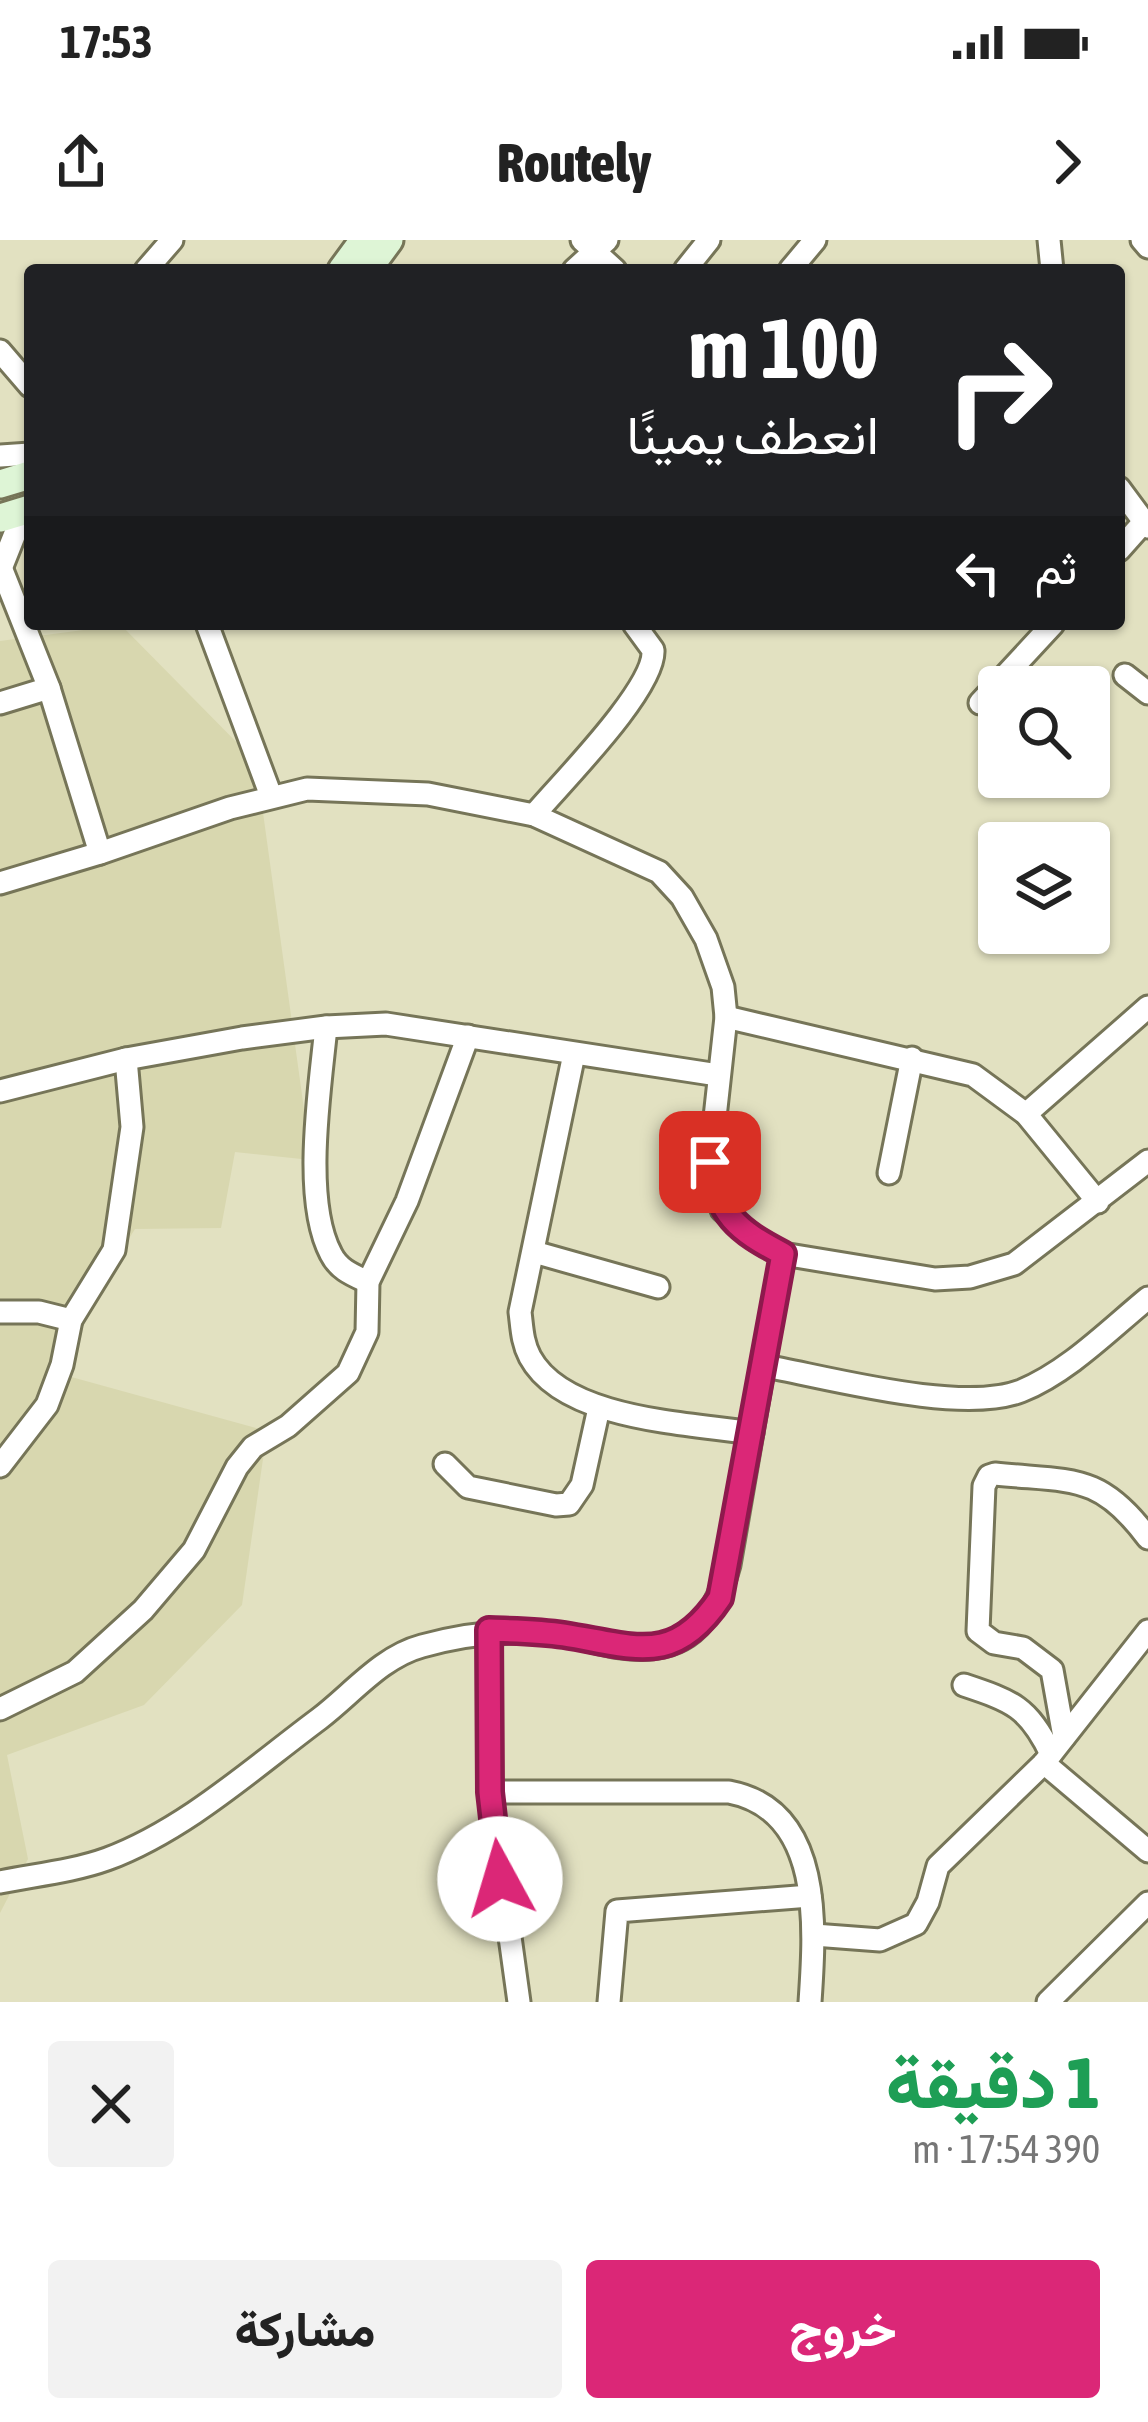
<!DOCTYPE html>
<html lang="ar">
<head>
<meta charset="utf-8">
<style>
  :root { --surface:#fff; --page:#f2f2f2; --text:#222; --muted:#767676; --accent:#db2777 }
  body { margin:0; font-family:"Asap Condensed",Vazirmatn,sans-serif; background:var(--page); color:var(--text); direction:rtl; height:100vh; display:flex; flex-direction:column; font-size:45px; white-space:nowrap }
  * { box-sizing:border-box; margin:0 }
  p { font-size:39px; color:var(--muted) }
  .icon { flex:none; width:66px; height:66px; fill:none; stroke:currentColor; stroke-width:2; stroke-linecap:round; stroke-linejoin:round }
  .map { position:relative; height:1762px; overflow:hidden; direction:ltr }
  .side { display:flex; flex-direction:column; background:var(--surface); flex:1 }
  .side>* { flex:none }
  .top-card { position:absolute; left:24px; top:24px; width:1101px; height:366px; border-radius:12px; box-shadow:0 3px 9px #0004; direction:rtl; background:#202124; color:#fff; overflow:hidden }
  .fabs { position:absolute; left:978px; top:426px; display:grid; gap:24px }
  .fabs a { display:grid; place-items:center; width:132px; height:132px; border-radius:12px; background:var(--surface); box-shadow:0 3px 9px #0004; font-size:60px }
  .pin { position:absolute; display:grid; place-items:center; width:102px; height:102px; color:#fff; margin:-51px; border-radius:24px; box-shadow:0 6px 18px #0006 }
  .me { position:absolute; width:132px; margin:-66px; rotate:354deg; stroke-linejoin:round; filter:drop-shadow(0 0 9px #0008) }
  .turn { display:flex; align-items:center; gap:42px; height:252px; padding:0 48px; font-size:54px }
  .turn .icon { width:156px; height:156px; stroke-width:2.5 }
  .turn b { display:block; font-size:84px; line-height:102px }
  .then { display:flex; align-items:center; height:114px; padding:0 48px; background:#0003; gap:24px; font-size:45px }
  .round { display:grid; place-items:center; flex:none; width:126px; height:126px; border-radius:12px; background:var(--page) }
  .summary { display:flex; align-items:center; justify-content:space-between; height:204px; padding:0 48px }
  h1 { font-size:72px; font-weight:800; line-height:90px; color:#1e9e55 }
  .primary-button { display:flex; gap:24px; margin-top:auto; padding:24px 48px }
  .primary-button a { flex:1; height:138px; border-radius:12px; background:var(--accent); color:#fff; font-size:48px; font-weight:800; line-height:138px; text-align:center }
  .primary-button a+a { background:var(--page); color:var(--text) }
  .status { display:flex; justify-content:space-between; align-items:center; height:84px; padding:0 60px; background:var(--surface); direction:ltr }
  .status svg { height:33px; fill:currentColor }
  header { display:flex; justify-content:space-between; align-items:center; height:156px; padding:0 48px; background:var(--surface); font-size:54px; font-weight:800 }
  .map>svg:first-child { display:block }
  .built { fill:#d8d7af }
  .lines { fill:none; stroke-linecap:round; stroke-linejoin:round }
  .minor-casing { stroke:#767558; stroke-width:27 }
  .secondary-casing { stroke:#767558; stroke-width:33 }
  .minor { stroke:#fff; stroke-width:21 }
  .secondary { stroke:#def5d6; stroke-width:27 }
  .route-casing { stroke:#8e194d; stroke-width:30 }
  .route { stroke:#db2777; stroke-width:21 }
</style>
</head>
<body>
<div class="status"><b>17:53</b><svg viewBox="0 0 49 12"><path d="M0 12V9h3v3zM5 12V6h3v6zM10 12V3h3v9zM15 12V0h3v12zM26 1h20v11H26zM47 4h2v5h-2z"/></svg></div>
<header><svg class="icon" aria-label="forward" viewBox="0 0 24 24"><path d="M9 5l7 7-7 7"/></svg>Routely<svg class="icon" aria-label="share" viewBox="0 0 24 24"><path d="M12 15V3M7 8l5-5 5 5M5 13v7h14v-7"/></svg></header>
<div class="map">
<svg width="1148" height="1762" viewBox="0 0 1148 1762">
  <rect width="100%" height="100%" fill="#e2e1c1"/>
  <path class="built" d="M121,385L256,522L311,920L235,912L221,988L135,989L46,1130L267,1191L242,1365L144,1465L7,1515L28,1619L0,1673V401Z"/>
  <g class="lines">
    <g class="minor-casing">
      <g id="minor">
        <path d="M582,0L615,30"/>
        <path d="M1049,0L1052,30"/>
        <path d="M1142,0L1148,7"/>
        <path d="M146,30L172,0"/>
        <path d="M574,30L607,0"/>
        <path d="M685,30L709,0"/>
        <path d="M790,30L815,0"/>
        <path d="M0,111L30,146"/>
        <path d="M0,216L30,214"/>
        <path d="M1119,248L1148,287"/>
        <path d="M1119,310L1143,283"/>
        <path d="M0,325L49,448L100,613"/>
        <path d="M2,326L24,271"/>
        <path d="M207,384L271,556"/>
        <path d="M1125,435L1148,453"/>
        <path d="M0,463L49,448"/>
        <path d="M980,463L1053,384"/>
        <path d="M534,575C561,543 656,448 653,410L634,384"/>
        <path d="M0,643L100,613L230,568L307,549L428,554L534,575L659,632L682,657L706,699L723,747L726,777L710,923L722,970L756,1000L783,1014L935,1039L970,1037L1014,1024L1148,921"/>
        <path d="M726,777L973,835L1026,874L1098,962"/>
        <path d="M326,787C320,848 302,960 331,1014C339,1030 353,1035 368,1042"/>
        <path d="M574,814L520,1072C522,1087 522,1102 530,1117C564,1180 688,1183 752,1193"/>
        <path d="M0,851L126,819L242,798L326,787L386,784L718,835"/>
        <path d="M1026,874L1148,767"/>
        <path d="M889,933L912,818"/>
        <path d="M534,1012L658,1047"/>
        <path d="M0,1072H39L71,1080"/>
        <path d="M765,1126C830,1138 961,1174 1021,1151C1068,1132 1109,1090 1148,1058"/>
        <path d="M445,1224L468,1247L556,1265L569,1264L582,1245L599,1168"/>
        <path d="M0,1226L47,1165L62,1125L71,1080L114,1010L132,887L126,819"/>
        <path d="M489,1390L490,1552L519,1762"/>
        <path d="M964,1445C1012,1461 1029,1467 1051,1514"/>
        <path d="M0,1469L75,1432L143,1370L194,1310L237,1227L253,1207L288,1186L348,1133L367,1092L368,1042L407,961L468,796"/>
        <path d="M1064,1497L1052,1430L1023,1408L994,1403L978,1391L984,1246L989,1236L995,1234C1071,1242 1099,1232 1148,1298"/>
        <path d="M1044,1523L1148,1611"/>
        <path d="M490,1552H729C824,1570 815,1689 810,1762"/>
        <path d="M0,1642C35,1635 74,1631 107,1619C185,1590 253,1528 319,1479C352,1454 381,1417 422,1406C468,1393 510,1389 557,1394C578,1396 599,1404 620,1407C685,1416 713,1384 729,1325L783,1014"/>
        <path d="M814,1695L880,1700L916,1684L928,1662L938,1626L1044,1523L1148,1391"/>
        <path d="M609,1762L617,1671L810,1656"/>
        <path d="M1048,1762L1148,1663"/>
      </g>
    </g>
    <g class="secondary-casing">
      <g id="secondary">
        <path d="M342,30L364,0"/>
        <path d="M367,30L389,0"/>
        <path d="M0,244L30,235"/>
        <path d="M0,278L30,269"/>
      </g>
    </g>
    <use href="#minor" class="minor"/>
    <use href="#secondary" class="secondary"/>
  </g>
  <g class="lines">
    <g class="route-casing">
      <path id="route" d="M500,1639L490,1552L489,1390C514,1391 539,1391 564,1395C634,1406 674,1427 720,1358L783,1014C737,990 718,975 710,922"/>
    </g>
    <use href="#route" class="route"/>
  </g>
</svg>
<div class="fabs">
<a><svg class="icon" aria-label="search" viewBox="0 0 24 24"><circle cx="10" cy="10" r="6"/><path d="M15 15l6 6"/></svg></a>
<a><svg class="icon" aria-label="layers" viewBox="0 0 24 24"><path d="M12 4l9 5-9 5-9-5zM3 14l9 5 9-5"/></svg></a>
</div>
<div class="pin" style="left:710px;top:922px;background:#d93025"><svg class="icon" aria-label="arrive" viewBox="0 0 24 24"><path d="M6 21V4h12l-3 4 3 4H6"/></svg></div>
<svg class="me" style="left:500px;top:1639px" viewBox="-20 -20 40 40"><circle r="19" fill="#fff"/><path d="M0-13L10 11 0 6-10 11z" fill="#db2777"/></svg>
<div class="top-card">
<div class="turn"><svg class="icon" aria-label="right" viewBox="0 0 24 24"><path d="M7 20v-9h11M14 6l5 5-5 5"/></svg><div><b>100 m</b>انعطف يمينًا</div></div>
<div class="then">ثم<svg class="icon" aria-label="left" viewBox="0 0 24 24"><path d="M17 20v-9H6M10 6l-5 5 5 5"/></svg></div>
</div>
</div>
<section class="side">
<div class="summary"><div><h1>1 دقيقة</h1><p>390 m · 17:54</p></div><a class="round"><svg class="icon" aria-label="close" viewBox="0 0 24 24"><path d="M6 6l12 12M18 6L6 18"/></svg></a></div>
<div class="primary-button"><a>خروج</a><a>مشاركة</a></div>
</section>
</body>
</html>
